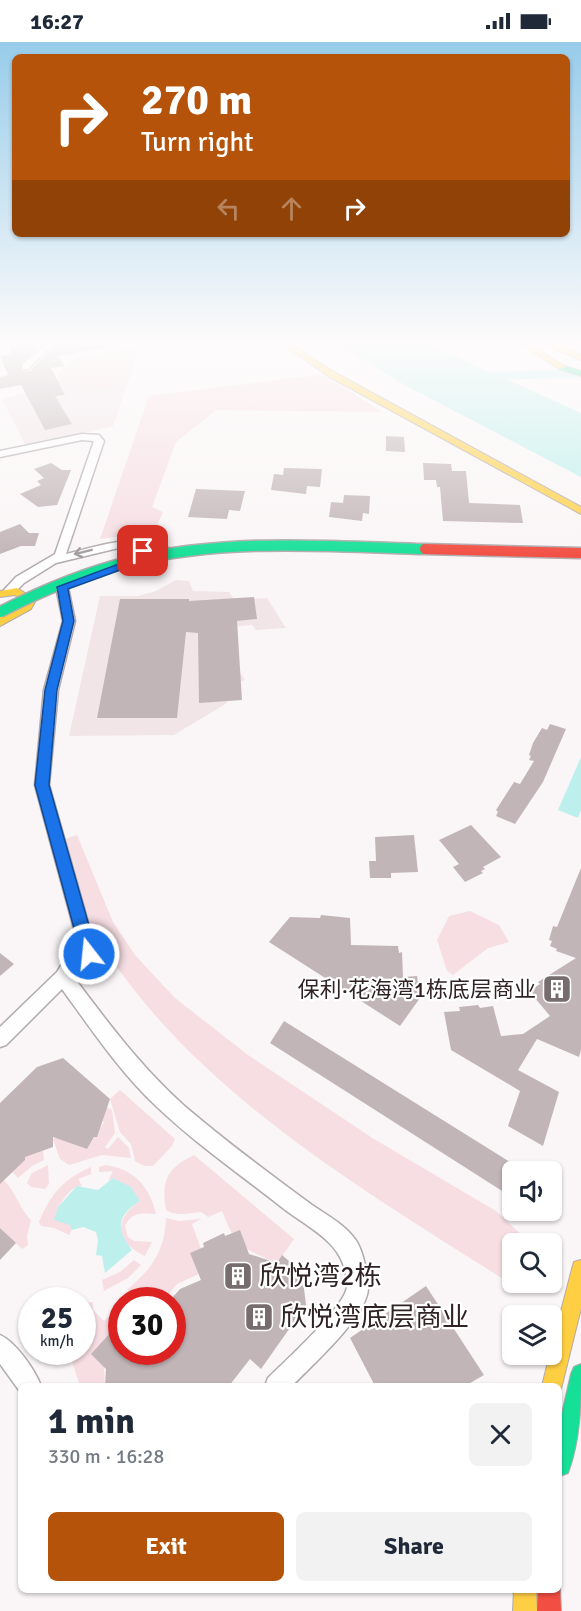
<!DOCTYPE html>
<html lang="en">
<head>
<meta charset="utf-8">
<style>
  :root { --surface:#fff; --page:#f2f2f3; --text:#1f2937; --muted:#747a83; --accent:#b45309 }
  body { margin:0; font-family:Signika,"Noto Sans SC",sans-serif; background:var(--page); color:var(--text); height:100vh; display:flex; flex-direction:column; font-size:22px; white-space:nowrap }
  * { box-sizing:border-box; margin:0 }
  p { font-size:20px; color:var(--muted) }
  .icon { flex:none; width:33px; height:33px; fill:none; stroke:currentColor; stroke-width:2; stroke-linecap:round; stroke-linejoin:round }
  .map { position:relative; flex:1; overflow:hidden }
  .drawer { position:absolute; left:18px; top:1341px; width:544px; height:210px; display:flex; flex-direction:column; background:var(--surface); border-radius:9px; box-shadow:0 2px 4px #0004 }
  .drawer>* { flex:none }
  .guide { position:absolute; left:12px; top:12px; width:558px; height:183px; border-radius:9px; box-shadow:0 2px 4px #0004; background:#b45309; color:#fff; overflow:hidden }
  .fabs { position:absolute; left:502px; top:1119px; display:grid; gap:12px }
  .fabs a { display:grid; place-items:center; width:60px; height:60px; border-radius:9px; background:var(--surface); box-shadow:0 2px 4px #0004; font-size:30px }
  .speed { position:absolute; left:18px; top:1245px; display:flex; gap:12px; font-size:30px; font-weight:700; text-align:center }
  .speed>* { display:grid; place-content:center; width:78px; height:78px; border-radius:50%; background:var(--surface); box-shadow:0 2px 4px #0004; line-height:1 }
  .speed small { font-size:15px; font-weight:400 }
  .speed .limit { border:9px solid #d22; background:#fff; color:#111 }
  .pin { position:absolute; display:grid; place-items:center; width:51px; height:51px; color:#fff; margin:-26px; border-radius:12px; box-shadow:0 3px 9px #0006 }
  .me { position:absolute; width:66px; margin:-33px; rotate:344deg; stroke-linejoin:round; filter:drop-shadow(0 0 4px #0008) }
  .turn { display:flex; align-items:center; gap:21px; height:126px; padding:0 30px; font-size:27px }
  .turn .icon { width:78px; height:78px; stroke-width:2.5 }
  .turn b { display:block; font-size:42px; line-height:51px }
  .lanes { display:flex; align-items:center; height:57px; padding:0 30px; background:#0003; justify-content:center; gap:30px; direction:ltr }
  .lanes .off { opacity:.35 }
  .round { display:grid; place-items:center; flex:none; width:63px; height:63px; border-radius:9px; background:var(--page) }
  .overview { display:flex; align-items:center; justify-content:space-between; height:102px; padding:0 30px }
  h1 { font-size:36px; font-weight:800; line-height:45px }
  .button { display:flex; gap:12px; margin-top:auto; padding:12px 30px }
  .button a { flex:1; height:69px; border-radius:9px; background:var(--accent); color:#fff; font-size:24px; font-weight:800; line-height:69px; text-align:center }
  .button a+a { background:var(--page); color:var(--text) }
  .status { display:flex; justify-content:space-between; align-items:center; height:42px; padding:0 30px; background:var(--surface); direction:ltr }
  .status svg { height:16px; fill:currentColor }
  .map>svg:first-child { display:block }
  .built { fill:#f1e5e8 }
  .green { fill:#f6dee3 }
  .water { fill:#bdf0ec }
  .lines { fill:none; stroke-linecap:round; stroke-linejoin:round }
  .river { fill:#bdf0ec; fill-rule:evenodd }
  .building { fill:#c2b5b8 }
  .street-casing { stroke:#b2aaac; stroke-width:3 }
  .fast-casing { stroke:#b2aaac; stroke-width:2 }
  .slow-casing { stroke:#b2aaac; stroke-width:2 }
  .jam-casing { stroke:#b2aaac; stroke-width:2 }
  .street { fill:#fefefe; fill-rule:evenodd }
  .fast { fill:#16e098; fill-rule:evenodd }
  .slow { fill:#ffcf43; fill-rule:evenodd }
  .jam { fill:#f24e42; fill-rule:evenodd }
  .fast-bridge-casing { stroke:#b2aaac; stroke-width:13; stroke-linecap:butt }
  .jam-bridge-casing { stroke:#b2aaac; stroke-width:13; stroke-linecap:butt }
  .fast-bridge { stroke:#16e098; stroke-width:10 }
  .jam-bridge { stroke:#f24e42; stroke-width:10 }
  .oneway { stroke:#a19b9c }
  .route { fill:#1a73e8; stroke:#114b97; stroke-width:1.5 }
  .labels { text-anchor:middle; stroke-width:4.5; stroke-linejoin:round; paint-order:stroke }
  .poi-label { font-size:22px; fill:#302225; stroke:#fff; text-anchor:end }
  .near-poi-label { font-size:27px; fill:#302225; stroke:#fff; text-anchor:start }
</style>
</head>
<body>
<div class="status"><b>16:27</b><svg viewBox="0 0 49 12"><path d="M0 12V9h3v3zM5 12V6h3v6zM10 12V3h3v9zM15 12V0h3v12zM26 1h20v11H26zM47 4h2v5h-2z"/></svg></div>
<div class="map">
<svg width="581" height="1569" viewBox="0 0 581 1569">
  <rect width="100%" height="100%" fill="#faf6f7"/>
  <g class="built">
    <path d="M141,303L113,384L26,404L2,357L38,348L57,337L59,330L76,316Z"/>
    <path d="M176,538L189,539L193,549L229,550L234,557L267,556L286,586L256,588L252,583L222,586L229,614L245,638L227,645V661L174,693L69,694L100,554H138L156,549Z"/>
  </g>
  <g class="green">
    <path d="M90,318L124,319L112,346L77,345Z"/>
    <path d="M324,332L382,370L216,368L176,400L152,465L163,470L154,490L100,497L149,354Z"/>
    <path d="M77,793L113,880L135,913L175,956L248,1013L374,1097L496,1169L530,1201L513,1202V1240L524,1241L522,1249C383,1160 225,1070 125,936C114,921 100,905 91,888C78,860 68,829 56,800Z"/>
    <path d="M470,869L499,883L509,900L488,906L453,933L447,929L437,898L449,874Z"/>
    <path d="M120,1048L175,1097L172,1104L153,1124H144L135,1119L131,1102L120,1090L110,1057Z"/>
    <path d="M106,1065L112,1068L115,1091L105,1105L108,1107L118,1095L129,1106L131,1116L102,1113L69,1123L60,1117L53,1097L73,1088L71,1101L87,1107L104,1080L101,1077Z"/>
    <path d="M43,1108L44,1118L32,1124L18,1136L10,1127L24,1112Z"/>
    <path d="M194,1113L294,1197L277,1221C242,1205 237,1207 222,1169L208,1175L201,1170C188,1171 178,1175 166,1168C161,1139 167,1126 194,1113Z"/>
    <path d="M48,1123L49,1142L45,1147L31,1145L27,1141L32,1131Z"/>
    <path d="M106,1123C134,1127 150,1145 156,1172C142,1171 131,1170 125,1184L128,1195L134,1199L152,1200L145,1214C116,1201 112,1178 140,1159L113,1136L108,1139L113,1129L99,1130V1125Z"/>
    <path d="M91,1125V1132L78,1137L82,1144C71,1144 64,1157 58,1165L60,1178L71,1183L72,1188L69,1193L54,1186L41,1184L39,1180C50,1153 63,1137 91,1125Z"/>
    <path d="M0,1135C15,1146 18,1165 31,1178L27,1194L28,1203L22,1207L0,1186Z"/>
    <path d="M166,1176L179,1179L201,1177L192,1182L201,1207L190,1211L201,1231L177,1242L164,1258H153L143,1249L136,1258H128V1247C152,1227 165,1208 166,1176Z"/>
    <path d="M134,1218L141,1223L128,1236L104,1249L102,1238L120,1230Z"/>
    <path d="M93,1260V1268L104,1279L108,1275L117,1284L103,1300L105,1344H80L69,1310H82L83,1261Z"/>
  </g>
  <g class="water">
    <path d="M332,298H419L581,371V435L399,340Z"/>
    <path d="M581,715V768L578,776L558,768Z"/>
    <path d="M113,1136L131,1145L140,1159C116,1174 116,1187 132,1208L105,1231L102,1214L96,1213L98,1198L96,1190L83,1185L72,1188L70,1183L54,1178L58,1165L77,1144L98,1148Z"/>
  </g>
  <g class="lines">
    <path class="river" d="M578,328H581V336H578L462,338L455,334L462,330Z"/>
  </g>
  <g class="building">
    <path d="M20,298H42L43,301L21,321L22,329H30L56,303L85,298H113L114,304L58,314L64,324L51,326L65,353L55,354L72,382L45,388L21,343L0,347V335L8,333L0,314L12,312L9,304L22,302Z"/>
    <path d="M386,394L404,395L405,410L386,409Z"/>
    <path d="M51,421L62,428H71L57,463L38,465L20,452L41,443L37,439L44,436L34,427Z"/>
    <path d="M423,421L451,422L452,429H466L469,461L520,463L523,481L443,479L440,445H437L436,438H424Z"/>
    <path d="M284,426L322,427L320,445L307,444L306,452L271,448L274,432L283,433Z"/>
    <path d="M196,447L245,449L240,469L229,468L227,477L188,475Z"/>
    <path d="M344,453L370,454L369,472L363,471L362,479L329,475L331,460L343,461Z"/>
    <path d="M20,482L29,491H39L35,504H21L0,512V490Z"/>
    <path d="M254,555L257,577L237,579L242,658L199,661L198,591L186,590L177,676H97L120,557H189V559Z"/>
    <path d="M550,682L566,687L543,740L515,782L496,774L498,770L496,768L514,740L520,742L534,719L529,718L531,714L529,713L533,701L542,686L547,688Z"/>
    <path d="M471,783L501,815L483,825L485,827L481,829L483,831L465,840L453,825L459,822L439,798Z"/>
    <path d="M414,793L418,830L391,831V836H370L369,819H376L375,795Z"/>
    <path d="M581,826V1008L579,1015L537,997L518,1028L559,1050L543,1104L508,1084L520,1049L451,1008L444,970L460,969L459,965L478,963L480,966L493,964L501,994L523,992L550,974L529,949L540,942L538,940L576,916L556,909L557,907L550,904L552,899L549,898L553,884L557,885Z"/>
    <path d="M321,873L350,876L351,903L398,904L399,911L402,910L403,935L417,934L420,956L400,984L269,900L290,875L320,876Z"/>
    <path d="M0,911L14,922L0,934Z"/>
    <path d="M284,979L526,1130H513V1156L270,1001Z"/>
    <path d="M63,1016L110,1057L97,1095H94L87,1107L53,1095V1105L25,1115V1118L0,1142V1061L37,1025Z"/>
    <path d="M0,1186L16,1201L0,1218Z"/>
    <path d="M240,1188L249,1212L277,1221L282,1213L302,1230L306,1263L261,1327L250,1317L229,1344H105L106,1327L91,1312L122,1278V1310H172V1256L180,1247L201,1238L190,1211L204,1205L203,1201L224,1191L225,1194Z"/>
    <path d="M426,1244L484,1333L465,1344H375L350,1296Z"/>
  </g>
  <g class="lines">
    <g class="street-casing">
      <g id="street">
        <path d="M44,298H52L54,302L28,327H22V323L46,302Z"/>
        <path d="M82,392L99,393L104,399L66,512C100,504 147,486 177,512L171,515L131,503L56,521L24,541L14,551H6L4,548L16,535L55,512L94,399L82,398L0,415V409Z"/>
        <path d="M62,541L68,545L75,579L58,648L49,743L97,912L95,917L89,919L83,917L73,934C111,985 150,1037 200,1077C236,1107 274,1135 312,1163C328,1174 346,1183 357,1200C363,1210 368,1233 368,1245C369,1273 312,1323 292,1344H265L268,1336C284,1320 347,1263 347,1244C347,1202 313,1189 284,1167C241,1133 196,1102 156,1064C120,1030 91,987 62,947L6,1003L0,1005V985L57,930L77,898L35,743L44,648L63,579L56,545Z"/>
        <path d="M0,1293C16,1300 35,1328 41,1344H21V1351L0,1322Z"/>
      </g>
    </g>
    <g class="fast-casing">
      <g id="fast">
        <path d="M562,323L581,329V334L559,327L558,325Z"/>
        <path d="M581,1322C581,1359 581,1396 568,1431L560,1434V1380L571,1332L574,1325Z"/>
      </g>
    </g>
    <g class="slow-casing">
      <g id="slow">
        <path d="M276,298H285L334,330L581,465V472L328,334Z"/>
        <path d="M514,298H523L566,325L559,327Z"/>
        <path d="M542,298H548L581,313V318L542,302Z"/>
        <path d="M17,546L36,558L31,567L0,584V575L23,563L25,559L15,553L0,555V549Z"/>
        <path d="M581,1218V1266L560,1351V1344H542L550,1312H552V1304L572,1227L574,1220Z"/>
        <path d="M514,1548H536L537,1569H513Z"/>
      </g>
    </g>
    <g class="jam-casing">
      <path id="jam" d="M560,1546L561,1569H537L538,1548H560Z"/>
    </g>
    <use href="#street" class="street"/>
    <use href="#fast" class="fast"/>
    <use href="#slow" class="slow"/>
    <use href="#jam" class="jam"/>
    <g class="fast-bridge-casing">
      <path id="fast-bridge" d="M0,570C41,549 83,531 128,520C224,496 327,504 425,507"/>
    </g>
    <g class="jam-bridge-casing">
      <path id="jam-bridge" d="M425,507L581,511"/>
    </g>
    <use href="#fast-bridge" class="fast-bridge"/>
    <use href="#jam-bridge" class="jam-bridge"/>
  </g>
  <defs><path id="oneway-shaft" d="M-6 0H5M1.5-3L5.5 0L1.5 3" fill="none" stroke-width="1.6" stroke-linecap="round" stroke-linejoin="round" transform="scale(1.5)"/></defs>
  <use class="oneway" href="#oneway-shaft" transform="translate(83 510) rotate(166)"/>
  <linearGradient id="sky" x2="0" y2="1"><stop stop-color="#97ccea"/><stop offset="0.58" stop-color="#fdfbfb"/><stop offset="1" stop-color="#fdfbfb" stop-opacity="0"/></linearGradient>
  <rect width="581" height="518" fill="url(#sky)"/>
  <path class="route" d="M143,506L149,512L142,520L68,547L74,579L57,648L49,743L97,912L89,918L81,912L35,743L45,648L63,579L57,545L135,516L139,507Z"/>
  <defs>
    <g id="building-square" transform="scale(1.5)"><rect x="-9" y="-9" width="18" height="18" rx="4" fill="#776c6e" stroke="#fff"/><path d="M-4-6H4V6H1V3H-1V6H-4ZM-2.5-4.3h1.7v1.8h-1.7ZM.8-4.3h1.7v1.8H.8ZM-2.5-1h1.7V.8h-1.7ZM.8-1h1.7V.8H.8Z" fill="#fff"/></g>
  </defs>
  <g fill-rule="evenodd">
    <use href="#building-square" x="557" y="947"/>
    <use href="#building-square" x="238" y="1234"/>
    <use href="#building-square" x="259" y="1275"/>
  </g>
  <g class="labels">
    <g class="poi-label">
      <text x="536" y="955">保利·花海湾1栋底层商业</text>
    </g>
    <g class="near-poi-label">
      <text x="259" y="1243">欣悦湾2栋</text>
      <text x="280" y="1284">欣悦湾底层商业</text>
    </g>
  </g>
</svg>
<div class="fabs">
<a><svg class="icon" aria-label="sound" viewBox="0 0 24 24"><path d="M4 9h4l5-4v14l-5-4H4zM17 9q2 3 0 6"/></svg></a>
<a><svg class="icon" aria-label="search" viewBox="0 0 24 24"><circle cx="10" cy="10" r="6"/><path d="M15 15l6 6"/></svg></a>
<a><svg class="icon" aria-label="layers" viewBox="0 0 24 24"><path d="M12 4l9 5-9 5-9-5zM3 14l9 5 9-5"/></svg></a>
</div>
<div class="speed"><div>25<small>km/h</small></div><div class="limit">30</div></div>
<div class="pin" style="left:143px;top:509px;background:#d93025"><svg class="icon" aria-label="arrive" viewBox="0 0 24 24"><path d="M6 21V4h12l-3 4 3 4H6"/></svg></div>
<svg class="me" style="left:89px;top:912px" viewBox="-20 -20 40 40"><circle r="17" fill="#1a73e8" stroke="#fff" stroke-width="3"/><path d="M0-11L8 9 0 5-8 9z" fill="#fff"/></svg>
<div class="guide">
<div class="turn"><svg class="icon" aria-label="right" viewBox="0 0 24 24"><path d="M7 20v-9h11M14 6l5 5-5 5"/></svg><div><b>270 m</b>Turn right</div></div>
<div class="lanes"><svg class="icon off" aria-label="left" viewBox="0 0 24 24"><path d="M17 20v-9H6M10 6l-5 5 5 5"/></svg><svg class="icon off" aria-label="ahead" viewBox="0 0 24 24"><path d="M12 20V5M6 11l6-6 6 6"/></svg><svg class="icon" aria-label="right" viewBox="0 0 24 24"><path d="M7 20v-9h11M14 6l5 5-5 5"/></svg></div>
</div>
<section class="drawer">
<div class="overview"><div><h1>1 min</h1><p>330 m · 16:28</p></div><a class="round"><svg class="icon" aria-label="close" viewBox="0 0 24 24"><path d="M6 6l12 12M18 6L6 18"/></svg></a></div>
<div class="button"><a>Exit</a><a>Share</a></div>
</section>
</div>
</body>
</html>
